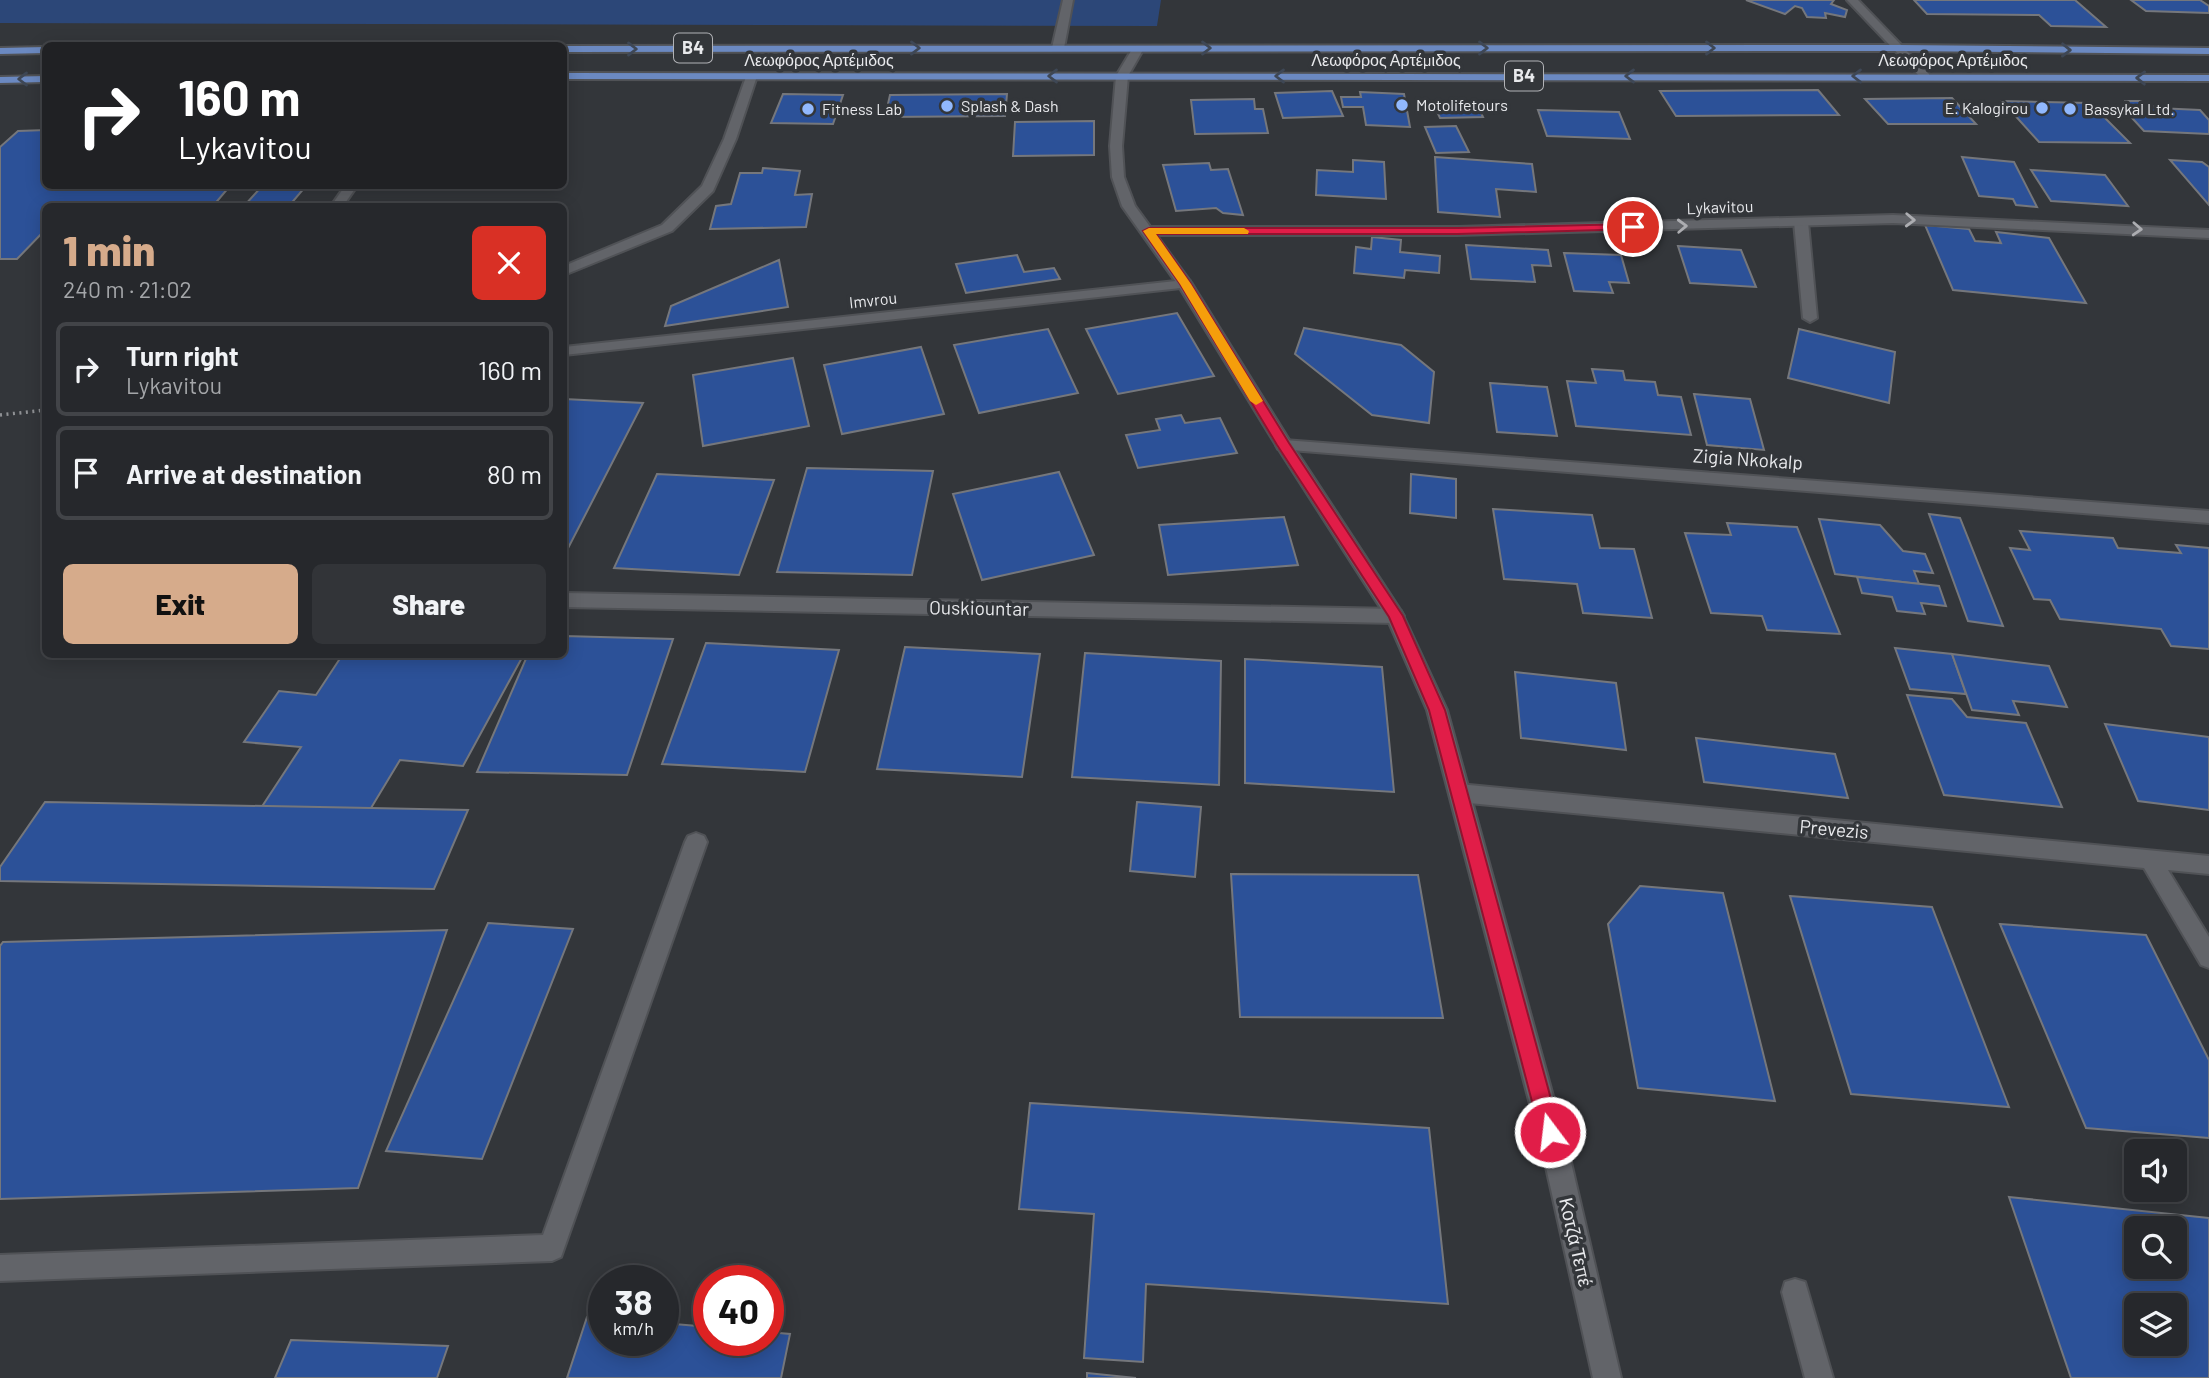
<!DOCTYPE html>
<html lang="en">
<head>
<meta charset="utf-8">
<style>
  :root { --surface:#26282c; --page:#323438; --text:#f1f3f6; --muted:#a4a6a9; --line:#424448; --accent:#d6ab8b }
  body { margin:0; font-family:Barlow,sans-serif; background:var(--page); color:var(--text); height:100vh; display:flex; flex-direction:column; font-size:26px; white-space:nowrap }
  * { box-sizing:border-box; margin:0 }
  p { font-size:23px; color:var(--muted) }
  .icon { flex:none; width:38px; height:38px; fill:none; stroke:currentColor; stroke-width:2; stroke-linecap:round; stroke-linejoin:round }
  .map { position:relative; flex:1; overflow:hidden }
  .sheet { position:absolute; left:42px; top:203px; width:525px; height:455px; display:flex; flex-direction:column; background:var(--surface); border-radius:10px; box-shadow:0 4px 18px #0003,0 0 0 2px var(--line) }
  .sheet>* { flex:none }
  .guide { position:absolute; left:42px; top:42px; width:525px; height:147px; border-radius:10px; box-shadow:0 4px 18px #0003,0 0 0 2px var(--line); background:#202124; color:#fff; overflow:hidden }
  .buttons { position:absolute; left:2124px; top:1139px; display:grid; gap:14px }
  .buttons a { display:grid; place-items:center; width:63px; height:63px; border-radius:10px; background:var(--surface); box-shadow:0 4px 18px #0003,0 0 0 2px var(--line); font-size:35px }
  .speed { position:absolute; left:588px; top:1265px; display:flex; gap:14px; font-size:35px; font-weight:700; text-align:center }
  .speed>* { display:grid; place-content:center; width:91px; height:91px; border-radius:50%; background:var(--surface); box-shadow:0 4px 18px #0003,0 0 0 2px var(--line); line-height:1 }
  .speed small { font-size:18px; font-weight:400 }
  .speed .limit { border:10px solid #d22; background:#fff; color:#111 }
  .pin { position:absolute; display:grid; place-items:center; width:60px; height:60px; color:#fff; margin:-30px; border:4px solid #fff; border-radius:50%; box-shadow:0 2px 7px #0007 }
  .me { position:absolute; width:77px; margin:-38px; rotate:345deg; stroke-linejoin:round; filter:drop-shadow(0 0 5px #0008) }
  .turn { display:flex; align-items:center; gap:24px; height:147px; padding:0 21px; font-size:32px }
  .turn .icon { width:91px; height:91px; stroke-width:2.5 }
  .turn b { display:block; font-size:49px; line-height:60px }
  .round { display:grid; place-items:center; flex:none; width:74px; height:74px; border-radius:10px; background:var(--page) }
  .overview { display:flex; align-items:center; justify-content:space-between; height:119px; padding:0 21px }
  h1 { font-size:42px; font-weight:800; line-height:52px; color:var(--accent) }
  .action { display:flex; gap:14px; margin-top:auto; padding:14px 21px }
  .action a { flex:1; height:80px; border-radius:10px; background:var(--accent); color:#111; font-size:28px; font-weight:800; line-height:80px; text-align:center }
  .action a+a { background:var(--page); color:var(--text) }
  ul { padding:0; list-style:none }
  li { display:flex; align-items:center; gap:21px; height:94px; margin:0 14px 10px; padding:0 7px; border:4px solid var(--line); border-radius:10px }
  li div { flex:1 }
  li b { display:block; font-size:26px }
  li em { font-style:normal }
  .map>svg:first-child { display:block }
  .green { fill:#2c4778 }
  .building { fill:#2c5198; stroke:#75777c; stroke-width:2; fill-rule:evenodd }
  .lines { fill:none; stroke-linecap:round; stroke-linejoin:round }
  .service-casing { stroke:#505256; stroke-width:4 }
  .minor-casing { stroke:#505256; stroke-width:4 }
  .tertiary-casing { stroke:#505256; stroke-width:4 }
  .primary-casing { stroke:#505256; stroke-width:4 }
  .path { stroke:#8f9194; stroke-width:3.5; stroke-dasharray:2 4.5; stroke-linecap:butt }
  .service { fill:#626469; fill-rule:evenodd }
  .minor { fill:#626469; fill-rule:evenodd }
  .tertiary { fill:#626469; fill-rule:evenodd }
  .primary { fill:#6b89c1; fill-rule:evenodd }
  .oneway { stroke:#3e4755 }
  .oneway2 { stroke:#acadb1 }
  .route { fill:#e11d48; stroke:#92132f; stroke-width:2 }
  .slow { fill:#f59e0b }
  .poi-dot { fill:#91b8fd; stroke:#33363a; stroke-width:2.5 }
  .labels { text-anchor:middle; stroke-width:7; stroke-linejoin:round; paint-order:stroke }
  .far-street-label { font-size:16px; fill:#e8e9ec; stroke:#33363a }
  .far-poi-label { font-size:16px; fill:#e8e9ec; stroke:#33363a; text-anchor:start }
  .shield { fill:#33363a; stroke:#b2b3b7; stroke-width:2 }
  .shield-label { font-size:18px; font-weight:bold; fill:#e8e9ec }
  .street-label { font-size:19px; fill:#e8e9ec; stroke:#33363a }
</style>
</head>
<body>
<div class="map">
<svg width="2209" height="1378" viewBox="0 0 2209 1378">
  <rect width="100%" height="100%" fill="#33363a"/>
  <path class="green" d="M0,0H1161L1157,26L0,23Z"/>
  <g class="building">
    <path d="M1746,0H1834L1831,4L1847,10L1845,17L1825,13L1826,18L1807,17L1802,8L1795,6L1785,14Z"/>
    <path d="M1914,0H2075L2106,27L2051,26L2039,15L1927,14Z"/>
    <path d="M2131,0H2200L2209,6V13L2146,11Z"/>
    <path d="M1818,90L1839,115L1676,116L1660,91Z"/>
    <path d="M1332,91L1343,116L1283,118L1275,93Z"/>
    <path d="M1360,92L1404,94L1410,127L1366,125L1363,107H1343L1341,97H1361Z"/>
    <path d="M783,94L843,95L833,124L771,123Z"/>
    <path d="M1007,94L1005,116L885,117L890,95Z"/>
    <path d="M1952,98L1976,124H1888L1865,99Z"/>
    <path d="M1254,99L1255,109H1263L1268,133L1195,134L1191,100Z"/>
    <path d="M2002,101L2090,103L2130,143L2039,142Z"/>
    <path d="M2125,101H2140L2157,108L2200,110L2209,120V134L2144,131L2122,107Z"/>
    <path d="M1476,102L1483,117L1440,118L1433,103Z"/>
    <path d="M1538,110L1619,112L1630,139L1547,136Z"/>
    <path d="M1094,121V155L1013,156L1015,122Z"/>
    <path d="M1456,126L1469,152L1436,153L1425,127Z"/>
    <path d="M46,130V186H230L213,206H46V229L17,259H0V147L18,131Z"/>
    <path d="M1435,157L1532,164L1536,192L1496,189L1500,217L1438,212Z"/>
    <path d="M1962,157L2014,162L2037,207L2016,205L2013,199L1979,196Z"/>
    <path d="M1353,160L1384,162L1386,199L1316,195L1317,170L1353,172Z"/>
    <path d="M2170,160L2202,162L2209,167V205Z"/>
    <path d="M1209,163L1211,170L1228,169L1243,215L1223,213L1216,208L1176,211L1163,165Z"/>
    <path d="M763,168L800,171L795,195L812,194L806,227L710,229L716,206L731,204L740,173H762Z"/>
    <path d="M2031,170L2105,175L2128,206L2051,201Z"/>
    <path d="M262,186H306L289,206H244Z"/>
    <path d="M1925,225L1969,229L1975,241L2001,243L1996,232L2049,238L2086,303L1953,290Z"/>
    <path d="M1372,237L1401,240L1400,252L1440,256L1439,273L1405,270L1404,278L1354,273L1356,247L1371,249Z"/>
    <path d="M1466,245L1548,250L1551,266L1532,265L1535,282L1471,279Z"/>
    <path d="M1678,246L1741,250L1756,287L1690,283Z"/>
    <path d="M1564,253L1621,255L1629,283L1609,282L1613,293L1574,291Z"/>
    <path d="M1017,255L1024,272L1054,268L1060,279L966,293L956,264Z"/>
    <path d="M779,260L788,307L665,326L671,306Z"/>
    <path d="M1177,313L1214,376L1118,394L1086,329Z"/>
    <path d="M1304,328L1401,345L1434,372L1429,423L1372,415L1295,354Z"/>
    <path d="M1048,329L1078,393L979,413L954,345Z"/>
    <path d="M1799,329L1895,352L1889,403L1788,378Z"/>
    <path d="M921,347L944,414L842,434L824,365Z"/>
    <path d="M793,358L809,426L703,446L693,375Z"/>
    <path d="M1592,369L1623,371L1625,380L1655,382L1658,395L1681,397L1691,435L1576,426L1567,381L1596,383Z"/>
    <path d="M1490,383L1547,387L1557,436L1497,432Z"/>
    <path d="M1694,394L1750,399L1764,450L1707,445Z"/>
    <path d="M564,399L643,403L564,556Z"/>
    <path d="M1181,415L1185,423L1220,418L1237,453L1138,468L1126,435L1160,430L1156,419Z"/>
    <path d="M807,468L933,471L912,575L777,572Z"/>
    <path d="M1059,472L1094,555L982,580L953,494Z"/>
    <path d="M657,474L774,480L739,575L614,568Z"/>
    <path d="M1411,474L1456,479V518L1410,513Z"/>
    <path d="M1493,509L1592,515L1600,548L1634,549L1652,618L1583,613L1577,584L1504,579Z"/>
    <path d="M1929,514L1960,518L2003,626L1968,621Z"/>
    <path d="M1284,517L1298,565L1168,575L1159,525Z"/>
    <path d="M1819,519L1880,525L1903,551L1925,554L1933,573L1914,571L1919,584L1835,574Z"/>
    <path d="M1727,523L1797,527L1840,634L1767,630L1762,616L1711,613L1685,533L1731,535Z"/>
    <path d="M2020,531L2113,538L2118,548L2181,553L2176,545L2209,548V649L2171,646L2161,629L2060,619L2050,600L2034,599L2010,548L2030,550Z"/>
    <path d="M1857,577L1939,586L1946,606L1921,603L1925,614L1897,611L1892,597L1862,593Z"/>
    <path d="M564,636L673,639L627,775L477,772L528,654H564Z"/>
    <path d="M706,643L839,650L805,772L662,764Z"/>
    <path d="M905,647L1040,654L1022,777L877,769Z"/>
    <path d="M1895,648L1952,654L1966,694L1910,689Z"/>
    <path d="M1085,653L1221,661L1219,785L1072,777Z"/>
    <path d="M343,654H524L463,766L400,760L371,808H261L301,747L244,742L279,691L316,695Z"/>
    <path d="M1952,654L2049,666L2067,707L2013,701L2019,715L1972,710Z"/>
    <path d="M1245,659L1382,667L1394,792L1245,783Z"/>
    <path d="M1515,672L1616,683L1626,750L1521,738Z"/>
    <path d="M1907,695L1952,699L1967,717L2026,723L2062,807L1944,795Z"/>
    <path d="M2105,724L2209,737V810L2138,801Z"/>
    <path d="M1696,738L1835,754L1848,798L1704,782Z"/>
    <path d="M45,802L371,808L468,810L434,889L0,881V867Z"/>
    <path d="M1137,802L1201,807L1195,877L1130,871Z"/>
    <path d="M1231,874L1418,875L1443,1018L1240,1017Z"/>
    <path d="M1640,886L1723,893L1775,1101L1638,1088L1608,924Z"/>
    <path d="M1790,896L1932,907L2009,1107L1851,1094Z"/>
    <path d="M488,923L573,929L482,1159L386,1151Z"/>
    <path d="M2000,924L2146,935L2209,1060V1138L2086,1128Z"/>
    <path d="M447,930L358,1188L0,1199V946L3,942Z"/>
    <path d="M1030,1103L1429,1128L1448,1304L1146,1284L1143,1362L1084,1358L1094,1214L1019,1209Z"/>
    <path d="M2009,1197L2209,1218V1378H2071ZM2137,1228H2175V1267H2137ZM2137,1306H2175V1344H2137Z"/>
    <path d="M587,1317L604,1318V1340H663V1323L709,1327V1340H768V1332L790,1334L781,1378H567Z"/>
    <path d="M291,1340L448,1346L437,1378H275Z"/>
    <path d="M1087,1373L1136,1378H1087Z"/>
  </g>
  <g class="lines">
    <g class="service-casing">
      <g id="service">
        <path d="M1063,0H1073L1064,48L1058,51L1052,48Z"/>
        <path d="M747,74L757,76L736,139L713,191L672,231L564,275V266L662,225L702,186L724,139Z"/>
        <path d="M345,186H357L343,206H331Z"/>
        <path d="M1801,218L1808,222L1817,318L1810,322L1803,318L1794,222Z"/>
        <path d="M696,833L704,836L707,842L561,1257L552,1261L0,1281V1255L543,1235L685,842L688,836Z"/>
        <path d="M1795,1279L1805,1282L1808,1292L1833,1378H1805L1782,1292L1785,1282Z"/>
      </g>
    </g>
    <g class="minor-casing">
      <g id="minor">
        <path d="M1847,0H1858L1929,74V78H1921Z"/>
        <path d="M1893,215L2209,230V238L1893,223L1458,235H1148L1141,231L1148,227H1458Z"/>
        <path d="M1185,280L1190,281V287L564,355V347Z"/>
        <path d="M1284,440L2209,511V523L1278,449L1276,445Z"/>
        <path d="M564,593L1395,609L1401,611L1404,616L1401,621L1395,623L564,607Z"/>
        <path d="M1459,784L2209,856V874L2168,870L2209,937V968L2201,965L2144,868L1459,802L1452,799L1449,793L1452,787Z"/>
      </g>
    </g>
    <g class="tertiary-casing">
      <path id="tertiary" d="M1134,46L1144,48L1128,76L1122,146L1124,177L1135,206L1192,284L1291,443L1401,611L1447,710L1570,1158L1621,1378H1593L1544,1158L1427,710L1387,618L1276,445L1178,285L1122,206L1112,177L1110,146L1116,76Z"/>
    </g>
    <g class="primary-casing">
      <g id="primary">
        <path d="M1900,45L2209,48V54L1900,51L564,52V46Z"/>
        <path d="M46,47V53L0,54V48Z"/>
        <path d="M564,73L2209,75V81L564,79Z"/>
        <path d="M46,76V82L0,83V77Z"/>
      </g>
    </g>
    <path class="path" d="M0,415L46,410"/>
    <use href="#service" class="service"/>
    <use href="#minor" class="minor"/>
    <use href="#tertiary" class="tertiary"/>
    <use href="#primary" class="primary"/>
  </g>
  <defs><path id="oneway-chevron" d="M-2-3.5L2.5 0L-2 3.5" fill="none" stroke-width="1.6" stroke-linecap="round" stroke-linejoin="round" transform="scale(1.75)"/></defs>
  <g class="oneway">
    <use href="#oneway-chevron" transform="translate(915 48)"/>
    <use href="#oneway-chevron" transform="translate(1206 48)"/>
    <use href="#oneway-chevron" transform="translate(1483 48)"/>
    <use href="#oneway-chevron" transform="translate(1710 48)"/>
    <use href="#oneway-chevron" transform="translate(632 49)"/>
    <use href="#oneway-chevron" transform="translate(2066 50) rotate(1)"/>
    <use href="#oneway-chevron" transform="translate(1053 76) rotate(-180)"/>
    <use href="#oneway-chevron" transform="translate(1280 76) rotate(180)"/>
    <use href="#oneway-chevron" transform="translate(1630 76) rotate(180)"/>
    <use href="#oneway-chevron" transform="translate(1857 76) rotate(180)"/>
    <use href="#oneway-chevron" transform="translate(2141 78) rotate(-179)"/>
    <use href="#oneway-chevron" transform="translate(23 79) rotate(180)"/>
  </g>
  <g class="oneway2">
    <use href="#oneway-chevron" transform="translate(1910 220) rotate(2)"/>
    <use href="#oneway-chevron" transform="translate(1682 226) rotate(-2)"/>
    <use href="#oneway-chevron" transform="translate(2137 229) rotate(3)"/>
  </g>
  <path class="route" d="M1633,224L1638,227L1637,229L1458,234H1156L1191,284L1289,443L1403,616L1445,710L1560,1132L1557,1140L1550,1143L1543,1140L1540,1132L1429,710L1389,617L1277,445L1180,284L1143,231L1149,228H1458Z"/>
  <path class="slow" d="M1244,228L1249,231L1248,234H1156L1191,284L1263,401L1256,405L1250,401L1180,284L1143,231L1149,228Z"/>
  <g class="poi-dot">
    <circle cx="1402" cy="105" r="7"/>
    <circle cx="947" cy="106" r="7"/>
    <circle cx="2042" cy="108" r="7"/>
    <circle cx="808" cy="109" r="7"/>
    <circle cx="2070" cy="109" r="7"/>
  </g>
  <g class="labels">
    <g class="far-street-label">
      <text x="819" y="66">Λεωφόρος Αρτέμιδος</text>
      <text x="1386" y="66">Λεωφόρος Αρτέμιδος</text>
      <text x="1953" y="66">Λεωφόρος Αρτέμιδος</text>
      <text transform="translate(1720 207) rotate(-2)" y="6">Lykavitou</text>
      <text transform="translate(873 300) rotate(-6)" y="6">Imvrou</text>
    </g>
    <g class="far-poi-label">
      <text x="1416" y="111">Motolifetours</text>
      <text x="961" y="112">Splash &amp; Dash</text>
      <text x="2028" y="114" text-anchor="end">E. Kalogirou</text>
      <text x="822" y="115">Fitness Lab</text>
      <text x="2084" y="115">Bassykal Ltd.</text>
    </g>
    <g class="shield">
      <rect x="674" y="33.5" width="38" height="29" rx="5"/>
      <rect x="1505" y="61.5" width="38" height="29" rx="5"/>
    </g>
    <g class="shield-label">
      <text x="693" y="54">B4</text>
      <text x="1524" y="82">B4</text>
    </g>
    <g class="street-label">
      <text transform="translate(1748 459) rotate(4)" y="7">Zigia Nkokalp</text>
      <text transform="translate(979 608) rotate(1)" y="7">Ouskiountar</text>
      <text transform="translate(1834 829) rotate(5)" y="7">Prevezis</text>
      <text transform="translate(1576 1242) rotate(77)" y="7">Κοτζά Τεπέ</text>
    </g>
  </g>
</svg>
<div class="buttons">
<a><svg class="icon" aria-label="sound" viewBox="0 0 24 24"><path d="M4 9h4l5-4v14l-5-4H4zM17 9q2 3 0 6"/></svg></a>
<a><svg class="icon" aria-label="search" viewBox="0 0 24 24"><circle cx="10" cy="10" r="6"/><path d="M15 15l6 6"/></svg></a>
<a><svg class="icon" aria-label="layers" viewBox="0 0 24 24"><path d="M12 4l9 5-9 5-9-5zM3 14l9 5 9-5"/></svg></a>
</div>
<div class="speed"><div>38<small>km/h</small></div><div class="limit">40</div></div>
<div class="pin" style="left:1633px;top:227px;background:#d93025"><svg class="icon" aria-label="arrive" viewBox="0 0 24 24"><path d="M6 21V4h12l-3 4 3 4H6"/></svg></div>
<svg class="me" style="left:1550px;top:1132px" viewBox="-20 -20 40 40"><circle r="17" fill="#e11d48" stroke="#fff" stroke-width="3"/><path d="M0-11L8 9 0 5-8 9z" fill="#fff"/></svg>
<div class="guide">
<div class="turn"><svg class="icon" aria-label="right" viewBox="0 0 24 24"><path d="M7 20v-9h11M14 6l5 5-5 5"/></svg><div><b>160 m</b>Lykavitou</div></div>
</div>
<section class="sheet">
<div class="overview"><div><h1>1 min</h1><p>240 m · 21:02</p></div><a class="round" style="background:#d93025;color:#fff"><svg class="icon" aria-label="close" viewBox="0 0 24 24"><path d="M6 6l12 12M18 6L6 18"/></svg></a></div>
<ul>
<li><svg class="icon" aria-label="right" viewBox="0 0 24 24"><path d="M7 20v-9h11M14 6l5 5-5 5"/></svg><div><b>Turn right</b><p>Lykavitou</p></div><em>160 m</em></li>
<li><svg class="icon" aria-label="arrive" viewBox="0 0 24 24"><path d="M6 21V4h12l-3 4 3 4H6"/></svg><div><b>Arrive at destination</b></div><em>80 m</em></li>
</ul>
<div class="action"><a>Exit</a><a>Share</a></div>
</section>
</div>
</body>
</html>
